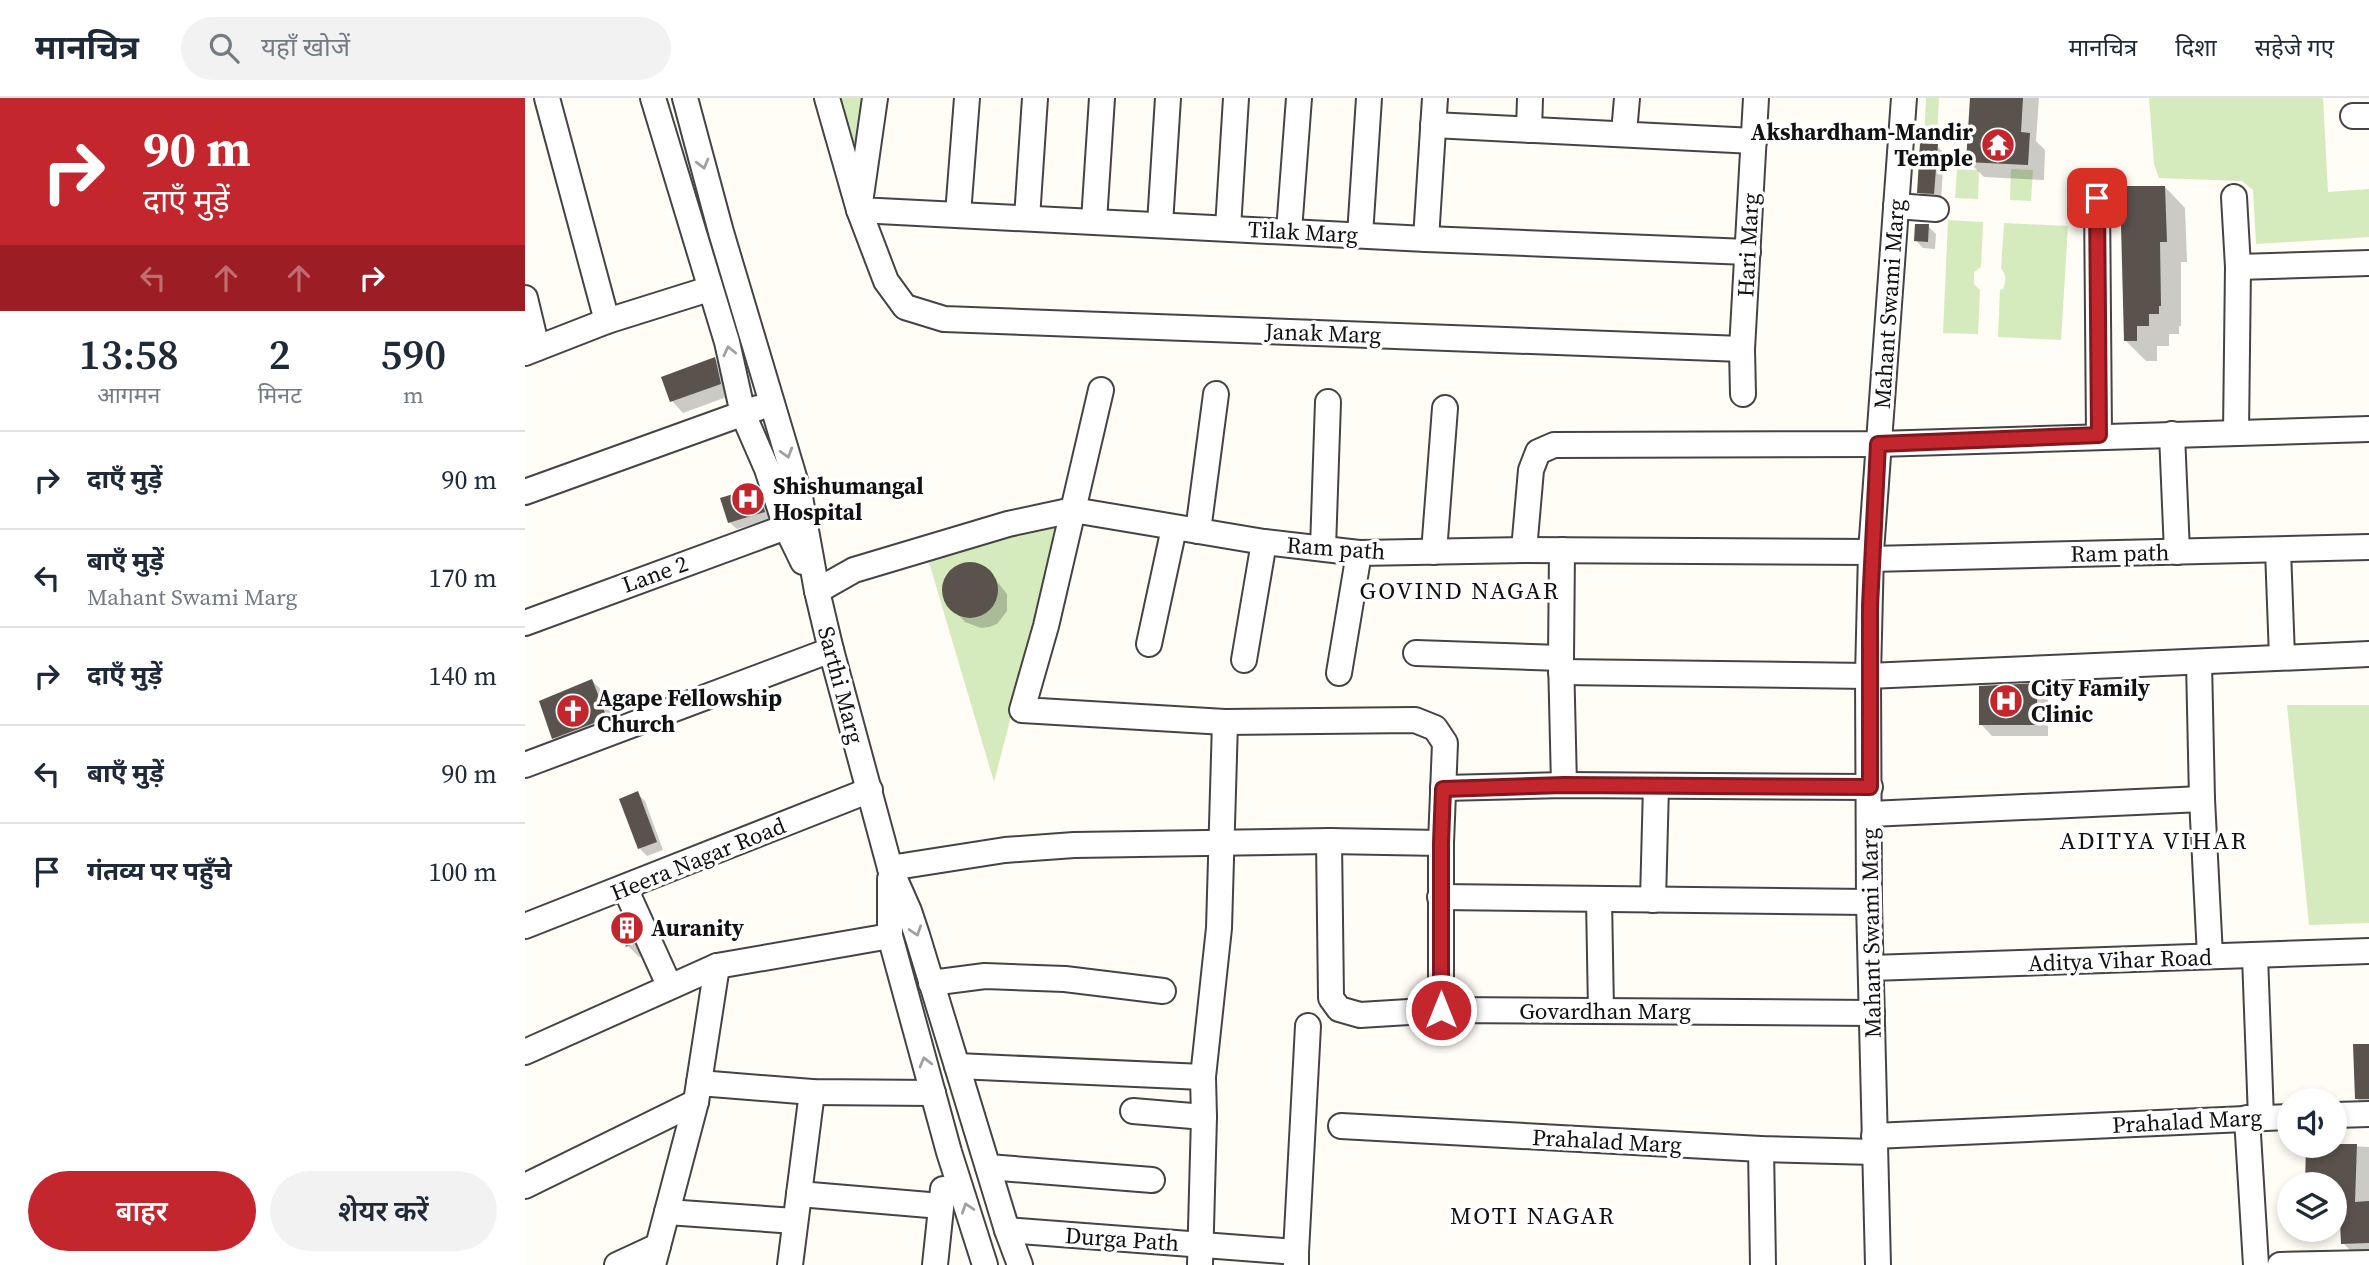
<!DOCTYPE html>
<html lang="hi">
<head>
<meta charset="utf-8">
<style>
  :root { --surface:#fff; --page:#f2f2f3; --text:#1f2937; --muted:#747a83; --line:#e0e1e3; --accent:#c4262e }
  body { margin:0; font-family:"Source Serif 4","Noto Sans Devanagari",serif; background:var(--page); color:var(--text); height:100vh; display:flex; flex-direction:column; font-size:26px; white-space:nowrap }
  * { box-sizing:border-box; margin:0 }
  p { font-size:23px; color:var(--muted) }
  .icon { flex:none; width:38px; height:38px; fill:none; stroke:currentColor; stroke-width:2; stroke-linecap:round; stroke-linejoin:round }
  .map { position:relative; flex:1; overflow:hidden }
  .details { display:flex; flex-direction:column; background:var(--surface); width:525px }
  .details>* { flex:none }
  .top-card { background:#c4262e; color:#fff; overflow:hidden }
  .fabs { position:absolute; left:1752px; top:990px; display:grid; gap:14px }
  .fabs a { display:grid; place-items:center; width:70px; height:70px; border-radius:50%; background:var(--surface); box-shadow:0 4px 10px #0003; font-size:35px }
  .pin { position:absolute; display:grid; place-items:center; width:60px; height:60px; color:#fff; margin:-30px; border-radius:14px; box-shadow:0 4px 10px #0006 }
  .me { position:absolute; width:77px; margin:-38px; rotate:0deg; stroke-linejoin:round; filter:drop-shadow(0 0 5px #0008) }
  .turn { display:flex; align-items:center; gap:24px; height:147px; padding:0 28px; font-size:32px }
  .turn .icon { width:91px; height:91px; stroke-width:2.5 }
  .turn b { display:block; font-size:49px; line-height:60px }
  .lanes { display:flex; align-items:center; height:66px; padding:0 28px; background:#0003; justify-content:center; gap:35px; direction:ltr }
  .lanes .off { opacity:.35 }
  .eta { display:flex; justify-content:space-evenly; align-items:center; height:119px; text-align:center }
  .eta b { font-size:42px; font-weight:600; line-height:49px }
  .button { display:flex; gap:14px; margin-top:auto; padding:14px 28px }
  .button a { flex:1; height:80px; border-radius:42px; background:var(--accent); color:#fff; font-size:28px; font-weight:600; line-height:80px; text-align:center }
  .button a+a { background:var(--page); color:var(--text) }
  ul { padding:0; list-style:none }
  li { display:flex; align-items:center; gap:21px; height:98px; padding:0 28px; border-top:2px solid var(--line) }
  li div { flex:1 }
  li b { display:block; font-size:26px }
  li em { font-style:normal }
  header { display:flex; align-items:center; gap:42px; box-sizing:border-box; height:98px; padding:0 35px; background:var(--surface); border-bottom:2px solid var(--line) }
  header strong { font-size:33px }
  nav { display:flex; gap:38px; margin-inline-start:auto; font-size:24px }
  .search { width:490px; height:63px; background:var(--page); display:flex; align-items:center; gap:18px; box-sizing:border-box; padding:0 24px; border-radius:38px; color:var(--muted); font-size:26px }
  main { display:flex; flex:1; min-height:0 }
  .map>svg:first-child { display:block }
  .green { fill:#d5ebbd }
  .shadow { fill:#0003 }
  .building { fill:#5a524d }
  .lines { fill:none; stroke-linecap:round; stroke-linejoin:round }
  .minor-casing { stroke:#444; stroke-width:28 }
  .minor { stroke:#fff; stroke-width:24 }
  .oneway { stroke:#a0a0a0 }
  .route-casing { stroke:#7f191e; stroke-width:18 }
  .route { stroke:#c4262e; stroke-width:12 }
  .labels { text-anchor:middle; stroke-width:7; stroke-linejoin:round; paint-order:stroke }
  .poi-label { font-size:23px; font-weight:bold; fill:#111; stroke:#fff; text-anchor:start }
  .street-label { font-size:23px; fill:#111; stroke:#fff }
  .neighbourhood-label { font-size:24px; letter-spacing:2px; fill:#111; stroke:#fff }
</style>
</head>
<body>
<header>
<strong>मानचित्र</strong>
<div class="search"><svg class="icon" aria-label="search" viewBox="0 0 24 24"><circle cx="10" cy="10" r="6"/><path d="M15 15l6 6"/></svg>यहाँ खोजें</div>
<nav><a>मानचित्र</a><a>दिशा</a><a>सहेजे गए</a></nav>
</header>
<main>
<section class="details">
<div class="top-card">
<div class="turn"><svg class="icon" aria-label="right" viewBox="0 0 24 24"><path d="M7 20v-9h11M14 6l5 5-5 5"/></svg><div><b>90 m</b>दाएँ मुड़ें</div></div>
<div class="lanes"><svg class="icon off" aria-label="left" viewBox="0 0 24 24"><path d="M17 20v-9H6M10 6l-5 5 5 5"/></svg><svg class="icon off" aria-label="ahead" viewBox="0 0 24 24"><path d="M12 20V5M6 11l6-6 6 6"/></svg><svg class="icon off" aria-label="ahead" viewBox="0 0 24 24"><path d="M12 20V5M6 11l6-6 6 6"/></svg><svg class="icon" aria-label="right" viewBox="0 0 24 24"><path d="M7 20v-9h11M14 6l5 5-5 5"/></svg></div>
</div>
<div class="eta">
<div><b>13:58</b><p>आगमन</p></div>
<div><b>2</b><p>मिनट</p></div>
<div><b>590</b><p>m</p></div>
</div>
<ul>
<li><svg class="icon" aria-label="right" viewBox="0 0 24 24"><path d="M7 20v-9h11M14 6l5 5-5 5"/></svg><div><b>दाएँ मुड़ें</b></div><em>90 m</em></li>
<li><svg class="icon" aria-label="left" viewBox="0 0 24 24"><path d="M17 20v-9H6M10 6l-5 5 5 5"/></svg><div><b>बाएँ मुड़ें</b><p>Mahant Swami Marg</p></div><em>170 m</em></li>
<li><svg class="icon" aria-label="right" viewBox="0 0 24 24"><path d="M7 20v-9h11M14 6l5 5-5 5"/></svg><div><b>दाएँ मुड़ें</b></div><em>140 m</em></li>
<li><svg class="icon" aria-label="left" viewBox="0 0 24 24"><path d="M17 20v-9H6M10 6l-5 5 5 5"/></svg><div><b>बाएँ मुड़ें</b></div><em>90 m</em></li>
<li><svg class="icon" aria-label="arrive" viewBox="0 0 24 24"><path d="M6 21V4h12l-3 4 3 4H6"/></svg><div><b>गंतव्य पर पहुँचे</b></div><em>100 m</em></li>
</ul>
<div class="button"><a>बाहर</a><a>शेयर करें</a></div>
</section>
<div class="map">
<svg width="1844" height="1167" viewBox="0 0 1844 1167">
  <rect width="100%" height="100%" fill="#fffdf5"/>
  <g class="green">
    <path d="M316,0H351L343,91Z"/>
    <path d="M1401,0H1414L1412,43L1399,42Z"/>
    <path d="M1624,0H1798L1803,94L1844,91V139L1731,146L1728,92L1717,83L1634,80L1629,66Z"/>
    <path d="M1432,71L1454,72L1453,101L1430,100Z"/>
    <path d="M1486,71L1508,72L1506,103L1485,102Z"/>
    <path d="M1423,122L1458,124L1456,169L1449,174V186L1455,192L1453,236L1418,235Z"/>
    <path d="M1479,125L1543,128L1536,242L1473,239L1475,192L1478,191C1481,182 1482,178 1476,170Z"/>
    <path d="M536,425L469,684L403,461Z"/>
    <path d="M1762,607H1844V825L1784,827Z"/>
  </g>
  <g class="shadow">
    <path d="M1447,0H1514L1511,43L1520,52L1519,82L1459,79L1443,63Z"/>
    <path d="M1412,48L1419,55L1416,103L1401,102L1394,94Z"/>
    <path d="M1640,89L1660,110L1662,164H1656V228H1654V236H1644V248H1632V263H1621L1600,242Z"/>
    <path d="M1403,128L1411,136L1410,151L1398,150L1391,143Z"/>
    <path d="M190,261L201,272L207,297L158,315L147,303Z"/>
    <path d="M232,391L239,399L247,421L212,431L204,424Z"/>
    <path d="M451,467L466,476L482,496V513L472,526L464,529L456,530L440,524L428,511L419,496L422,479L434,468Z"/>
    <path d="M67,583L79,594L92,632L40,652L29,640Z"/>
    <path d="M1511,587L1523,599V638H1467L1456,626Z"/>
    <path d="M112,695L120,703L138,752L122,758L114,750Z"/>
    <path d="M95,818L107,830L119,857L114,859L103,848Z"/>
    <path d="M1844,948V1012L1832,1001Z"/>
    <path d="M1810,1047L1844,1049V1156L1830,1157L1818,1145L1816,1110H1810Z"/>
  </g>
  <g class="building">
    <path d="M1445,0H1498L1496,34L1505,35L1503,67L1441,64Z"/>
    <path d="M1395,45L1413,46L1409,96L1392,95Z"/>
    <path d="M1595,88H1640L1642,144H1635L1636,208H1634V216H1624V228H1612V243H1599Z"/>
    <path d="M1390,126H1404L1403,144L1389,143Z"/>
    <path d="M190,259L196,286L145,304L136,279Z"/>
    <path d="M232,389L240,414L203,425L195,400Z"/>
    <circle cx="445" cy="492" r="28"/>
    <path d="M67,581L82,620L27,641L14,603Z"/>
    <path d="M1512,585V627H1454V588Z"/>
    <path d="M113,693L132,744L113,751L94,701Z"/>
    <path d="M96,816L109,845L101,849L89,819Z"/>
    <path d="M1828,946H1844V1001H1830Z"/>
    <path d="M1810,1046H1832L1830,1104L1844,1103V1145L1816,1146L1814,1100H1810V1087H1780L1781,1048H1810Z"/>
  </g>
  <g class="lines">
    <g class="minor-casing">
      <g id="minor">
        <path d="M22,0L82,223"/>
        <path d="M128,0L202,244L218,316L242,371L261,429L278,464"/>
        <path d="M160,0L196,134L275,399L292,493L306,552L365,770L384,813L392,837L482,1132L495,1167"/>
        <path d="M302,0L334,112L361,183L380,209L419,221L1217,251"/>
        <path d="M350,0L334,112L901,141L1223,154"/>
        <path d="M1828,18H1844"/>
        <path d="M908,27L1229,43"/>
        <path d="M1004,32L1005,0"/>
        <path d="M1099,35L1102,0"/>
        <path d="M1572,99L1574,337"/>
        <path d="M1709,99L1713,169L1711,334"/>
        <path d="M1371,108L1411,111"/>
        <path d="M433,116L442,0"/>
        <path d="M502,120L510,0"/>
        <path d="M569,123L577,0"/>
        <path d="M635,126L643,0"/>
        <path d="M703,130L711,0"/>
        <path d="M764,133L774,0"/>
        <path d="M835,137L844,0"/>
        <path d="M901,141L910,0"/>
        <path d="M1713,169L1844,165"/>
        <path d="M0,200L12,250"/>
        <path d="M0,255L82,223L184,191"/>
        <path d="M576,292L521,528L497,612L700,624L890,622L910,630L920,645L916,745V912"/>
        <path d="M1218,296L1217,251L1231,0"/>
        <path d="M1647,336L1652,454"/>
        <path d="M0,394L233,310"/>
        <path d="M673,433L691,296"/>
        <path d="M798,450L803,304"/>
        <path d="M999,452L1006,372L1013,354L1029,347L1353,346L1844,331"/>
        <path d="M1037,452L1036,560L1039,687"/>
        <path d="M1753,452L1757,559"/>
        <path d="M909,454L920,310"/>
        <path d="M1346,461L1844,449"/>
        <path d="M292,493L329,472L483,426L548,412L739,444L834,455L999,452L1346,454"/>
        <path d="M0,525L261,429"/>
        <path d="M624,546L649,430"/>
        <path d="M891,555L1036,560"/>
        <path d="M719,562L739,444"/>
        <path d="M1674,564L1677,701L1685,858"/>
        <path d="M1036,574L1343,578L1844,556"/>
        <path d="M814,575L834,455"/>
        <path d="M0,667L306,552"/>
        <path d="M918,690L1039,687L1345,689"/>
        <path d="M1345,716L1677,701"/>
        <path d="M804,743L806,900L814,911L835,917L916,912L1347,915"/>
        <path d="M365,770L480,752L549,747L804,743L916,745"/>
        <path d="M365,781V838L424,1054L460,1167"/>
        <path d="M100,790L144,887"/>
        <path d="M915,799L1344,804"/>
        <path d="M1074,801L1076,913"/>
        <path d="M1128,802L1131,688"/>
        <path d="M0,828L345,692"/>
        <path d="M1730,858L1736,1020"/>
        <path d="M1346,870L1844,853"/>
        <path d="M406,885L460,878L540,881L638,893"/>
        <path d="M0,954L192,868L365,838"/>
        <path d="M432,968L678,979"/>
        <path d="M174,985L287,994L408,995"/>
        <path d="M608,1013L679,1019"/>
        <path d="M1810,1017L1844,1016"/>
        <path d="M1722,1020L1731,1167"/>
        <path d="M816,1028L1236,1051L1349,1054"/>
        <path d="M1349,1038L1764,1019"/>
        <path d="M1236,1051L1238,1167"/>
        <path d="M463,1069L627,1082"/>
        <path d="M0,1088L171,1004"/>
        <path d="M274,1096L416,1108"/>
        <path d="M142,1114L270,1123"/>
        <path d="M482,1132L771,1154V1167"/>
        <path d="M771,1154L783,928"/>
        <path d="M92,1167L133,1148"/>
        <path d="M128,1167L171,1004L192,868"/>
        <path d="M265,1167L287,994"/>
        <path d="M410,1167L418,1091"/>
        <path d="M675,1167L679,1019L678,979L694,830L700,624"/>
        <path d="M1353,1167L1344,804L1343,578L1346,454L1379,0"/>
        <path d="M1755,1167L1844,1165"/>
      </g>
    </g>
    <use href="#minor" class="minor"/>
  </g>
  <defs><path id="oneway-chevron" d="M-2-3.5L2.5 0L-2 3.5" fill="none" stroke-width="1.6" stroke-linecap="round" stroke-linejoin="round" transform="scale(1.75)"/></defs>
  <g class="oneway">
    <use href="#oneway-chevron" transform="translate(178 66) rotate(75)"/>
    <use href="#oneway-chevron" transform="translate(204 253) rotate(-103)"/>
    <use href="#oneway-chevron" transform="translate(262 355) rotate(73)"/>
    <use href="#oneway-chevron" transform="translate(391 833) rotate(72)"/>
    <use href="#oneway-chevron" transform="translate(400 964) rotate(-105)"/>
    <use href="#oneway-chevron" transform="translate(442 1110) rotate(-108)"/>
  </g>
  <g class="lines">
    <g class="route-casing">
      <path id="route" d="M916,912V745L918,691L1039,687L1345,689V508L1353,346L1574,337L1572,100"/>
    </g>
    <use href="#route" class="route"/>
  </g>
  <defs>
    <g id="temple-disc" transform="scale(1.75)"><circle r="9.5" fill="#c4262e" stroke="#fff"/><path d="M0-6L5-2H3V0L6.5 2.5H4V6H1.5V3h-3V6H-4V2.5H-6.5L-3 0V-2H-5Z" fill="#fff"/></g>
    <g id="hospital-disc" transform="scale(1.75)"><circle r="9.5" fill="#c4262e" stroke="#fff"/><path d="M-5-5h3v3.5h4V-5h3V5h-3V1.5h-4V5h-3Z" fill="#fff"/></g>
    <g id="church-disc" transform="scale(1.75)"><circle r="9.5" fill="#c4262e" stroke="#fff"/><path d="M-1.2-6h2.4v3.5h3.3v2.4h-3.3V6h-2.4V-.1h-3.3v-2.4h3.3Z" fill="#fff"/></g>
    <g id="building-disc" transform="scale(1.75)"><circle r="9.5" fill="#c4262e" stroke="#fff"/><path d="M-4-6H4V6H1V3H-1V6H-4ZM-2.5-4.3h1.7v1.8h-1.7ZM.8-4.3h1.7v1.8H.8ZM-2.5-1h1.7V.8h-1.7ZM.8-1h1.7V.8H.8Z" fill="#fff"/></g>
  </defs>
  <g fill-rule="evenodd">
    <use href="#temple-disc" x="1473" y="47"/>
    <use href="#hospital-disc" x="223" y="401"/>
    <use href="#hospital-disc" x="1481" y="603"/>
    <use href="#church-disc" x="48" y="613"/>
    <use href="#building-disc" x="102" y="830"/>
  </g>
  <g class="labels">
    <g class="poi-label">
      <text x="1448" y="42" text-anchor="end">Akshardham-Mandir<tspan x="1448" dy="26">Temple</tspan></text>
      <text x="248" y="396">Shishumangal<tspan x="248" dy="26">Hospital</tspan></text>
      <text x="1506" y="598">City Family<tspan x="1506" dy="26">Clinic</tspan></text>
      <text x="72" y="608">Agape Fellowship<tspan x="72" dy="26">Church</tspan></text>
      <text x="126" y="838">Auranity</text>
    </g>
    <g class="street-label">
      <text transform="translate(778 134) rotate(3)" y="8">Tilak Marg</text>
      <text transform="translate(1223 147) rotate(-87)" y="8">Hari Marg</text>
      <text transform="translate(1364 206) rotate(-86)" y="8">Mahant Swami Marg</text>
      <text transform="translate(798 235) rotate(2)" y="8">Janak Marg</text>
      <text transform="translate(811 450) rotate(4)" y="8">Ram path</text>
      <text transform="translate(1595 455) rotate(-1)" y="8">Ram path</text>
      <text transform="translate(130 476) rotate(-20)" y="8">Lane 2</text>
      <text transform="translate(316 587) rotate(75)" y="8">Sarthi Marg</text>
      <text transform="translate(173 761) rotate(-22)" y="8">Heera Nagar Road</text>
      <text transform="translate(1346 835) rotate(-91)" y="8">Mahant Swami Marg</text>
      <text transform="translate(1595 862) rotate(-2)" y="8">Aditya Vihar Road</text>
      <text x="1080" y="921">Govardhan Marg</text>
      <text transform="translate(1662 1023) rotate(-3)" y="8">Prahalad Marg</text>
      <text transform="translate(1082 1043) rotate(3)" y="8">Prahalad Marg</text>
      <text transform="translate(597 1141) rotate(4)" y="8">Durga Path</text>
    </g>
    <g class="neighbourhood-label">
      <text x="935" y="501">GOVIND NAGAR</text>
      <text x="1629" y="751">ADITYA VIHAR</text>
      <text x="1008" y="1126">MOTI NAGAR</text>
    </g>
  </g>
</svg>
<div class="fabs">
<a><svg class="icon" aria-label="sound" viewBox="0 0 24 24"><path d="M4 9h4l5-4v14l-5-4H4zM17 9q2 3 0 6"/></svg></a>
<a><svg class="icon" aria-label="layers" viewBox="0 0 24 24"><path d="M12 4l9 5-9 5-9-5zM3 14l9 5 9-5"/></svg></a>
</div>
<div class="pin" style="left:1572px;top:100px;background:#d93025"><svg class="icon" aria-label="arrive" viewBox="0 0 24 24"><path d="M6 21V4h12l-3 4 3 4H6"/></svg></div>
<svg class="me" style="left:916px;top:912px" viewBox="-20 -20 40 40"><circle r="17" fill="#c4262e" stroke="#fff" stroke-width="3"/><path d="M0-11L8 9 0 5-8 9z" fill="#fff"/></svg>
</div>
</main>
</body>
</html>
